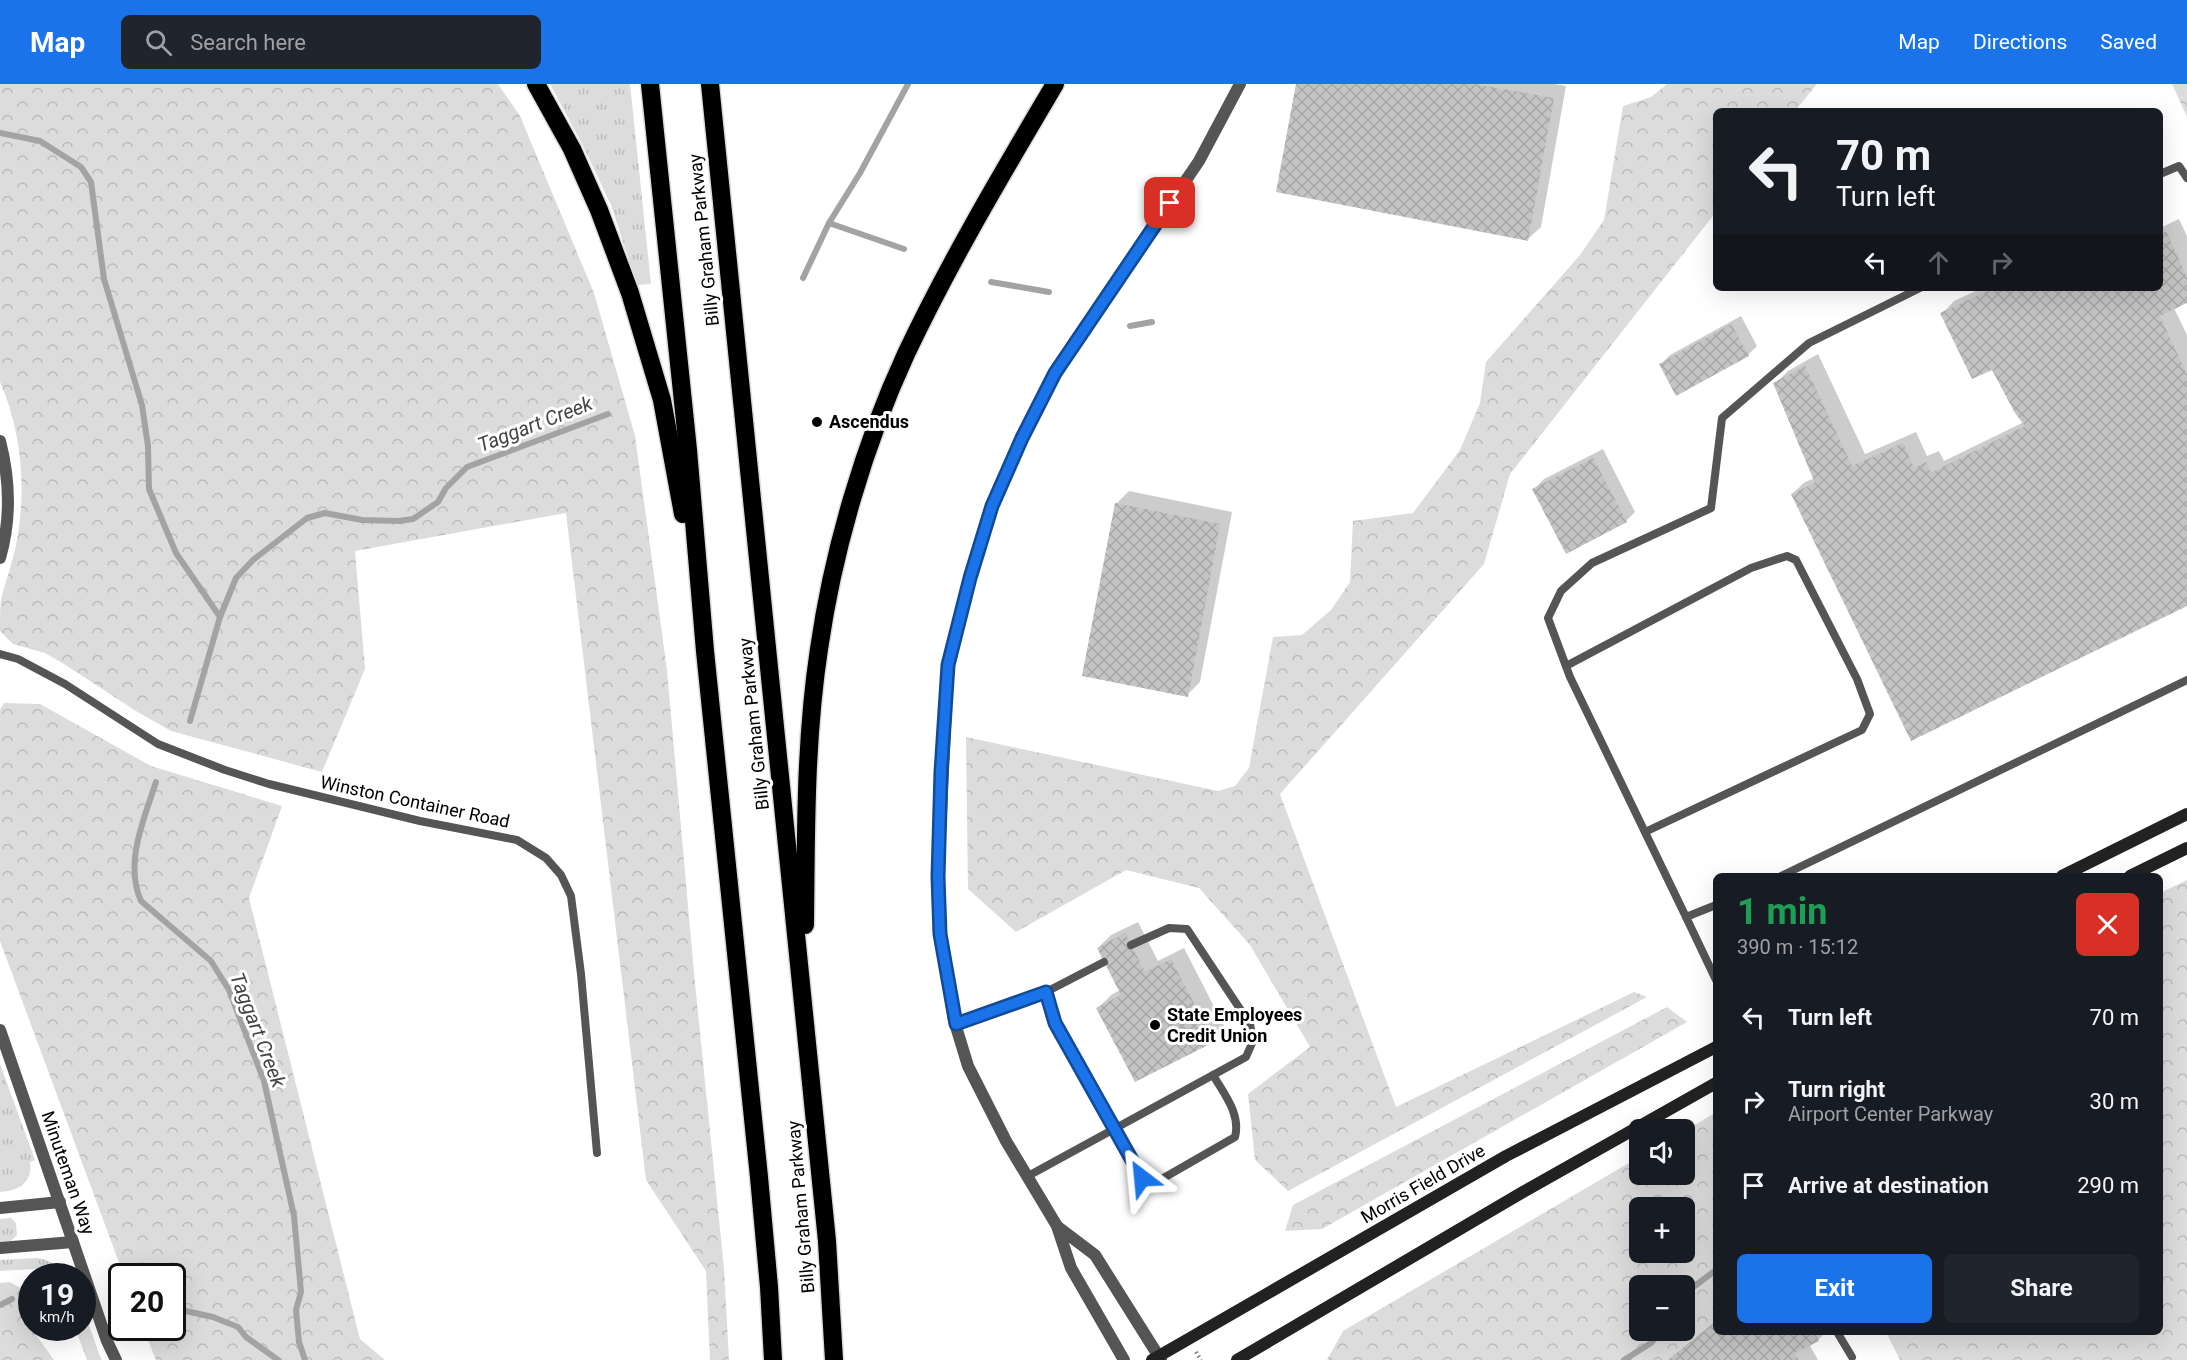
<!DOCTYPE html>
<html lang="en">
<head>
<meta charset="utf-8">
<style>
  :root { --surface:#171b24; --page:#20242c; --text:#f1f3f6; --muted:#9ea1a6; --accent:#1a73e8 }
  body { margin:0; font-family:Roboto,sans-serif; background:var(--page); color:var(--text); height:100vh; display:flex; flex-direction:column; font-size:22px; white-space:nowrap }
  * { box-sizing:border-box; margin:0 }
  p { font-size:20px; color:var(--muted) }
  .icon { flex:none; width:33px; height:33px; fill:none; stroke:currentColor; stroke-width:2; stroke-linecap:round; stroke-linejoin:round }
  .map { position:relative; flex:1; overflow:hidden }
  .sheet { position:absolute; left:1713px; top:789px; width:450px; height:462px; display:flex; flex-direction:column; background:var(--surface); border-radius:9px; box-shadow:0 6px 24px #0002 }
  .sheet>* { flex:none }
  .banner { position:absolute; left:1713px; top:24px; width:450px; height:183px; border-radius:9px; box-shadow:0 6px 24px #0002; background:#171b24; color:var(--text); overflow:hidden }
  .tools { position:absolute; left:1629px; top:1035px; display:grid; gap:12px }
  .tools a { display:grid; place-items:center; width:66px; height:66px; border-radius:9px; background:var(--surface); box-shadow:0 6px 24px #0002; font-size:30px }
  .speed { position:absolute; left:18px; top:1179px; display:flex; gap:12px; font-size:30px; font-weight:700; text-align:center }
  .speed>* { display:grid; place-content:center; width:78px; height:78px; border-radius:50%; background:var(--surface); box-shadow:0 6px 24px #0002; line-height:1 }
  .speed small { font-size:15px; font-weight:400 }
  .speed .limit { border:3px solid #111; border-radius:9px; background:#fff; color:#111 }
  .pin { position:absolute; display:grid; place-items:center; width:51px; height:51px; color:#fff; margin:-26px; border-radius:12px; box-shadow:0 3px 9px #0006 }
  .me { position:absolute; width:66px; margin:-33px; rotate:331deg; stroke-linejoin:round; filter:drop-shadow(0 0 4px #0008) }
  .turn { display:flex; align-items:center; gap:21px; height:126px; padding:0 24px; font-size:27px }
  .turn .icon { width:78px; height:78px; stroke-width:2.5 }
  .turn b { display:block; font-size:42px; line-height:51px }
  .lanes { display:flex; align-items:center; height:57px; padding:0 24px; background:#0003; justify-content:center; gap:30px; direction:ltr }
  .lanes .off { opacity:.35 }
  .round { display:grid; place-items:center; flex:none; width:63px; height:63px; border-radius:9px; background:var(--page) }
  .overview { display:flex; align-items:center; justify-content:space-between; height:102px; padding:0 24px }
  h1 { font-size:36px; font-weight:700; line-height:45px; color:#1e9e55 }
  .button { display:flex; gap:12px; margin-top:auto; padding:12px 24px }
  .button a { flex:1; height:69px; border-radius:9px; background:var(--accent); color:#fff; font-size:24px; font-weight:700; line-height:69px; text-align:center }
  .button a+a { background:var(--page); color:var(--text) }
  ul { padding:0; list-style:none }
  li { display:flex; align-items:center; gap:18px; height:84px; padding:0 24px }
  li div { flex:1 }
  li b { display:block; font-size:22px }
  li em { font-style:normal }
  header { display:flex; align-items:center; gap:36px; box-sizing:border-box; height:84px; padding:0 30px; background:var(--accent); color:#fff }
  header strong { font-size:28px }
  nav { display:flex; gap:33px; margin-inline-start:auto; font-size:21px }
  .search { width:420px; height:54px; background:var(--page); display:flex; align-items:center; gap:15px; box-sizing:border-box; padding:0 21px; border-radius:9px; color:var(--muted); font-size:22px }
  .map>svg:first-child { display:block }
  .grass { fill:url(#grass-tufts) }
  .forest { fill:url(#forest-crowns); fill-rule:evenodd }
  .shadow { fill:#0003 }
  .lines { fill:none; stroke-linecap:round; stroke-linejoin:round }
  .stream { stroke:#a3a3a3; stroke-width:6 }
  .building { fill:url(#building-cross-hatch) }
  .highway-casing { stroke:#dbdbdb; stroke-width:21 }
  .path { stroke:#777; stroke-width:4; stroke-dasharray:1.5 3; stroke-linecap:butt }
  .lane { stroke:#555; stroke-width:8 }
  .street { stroke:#555; stroke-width:12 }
  .secondary { stroke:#222; stroke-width:12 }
  .highway { stroke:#000; stroke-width:18 }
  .route-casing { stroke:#114b97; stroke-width:15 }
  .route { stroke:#1a73e8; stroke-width:10 }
  .poi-dot { fill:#000; stroke:#fff; stroke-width:2 }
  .labels { text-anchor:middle; stroke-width:6; stroke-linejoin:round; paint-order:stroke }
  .street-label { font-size:18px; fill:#000; stroke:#fff }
  .poi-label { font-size:18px; font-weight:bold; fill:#000; stroke:#fff; text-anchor:start }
  .water-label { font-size:20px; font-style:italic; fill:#444; stroke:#fff }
</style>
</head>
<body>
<header>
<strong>Map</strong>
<div class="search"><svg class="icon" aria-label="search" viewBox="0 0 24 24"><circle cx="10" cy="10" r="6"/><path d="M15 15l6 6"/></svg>Search here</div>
<nav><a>Map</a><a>Directions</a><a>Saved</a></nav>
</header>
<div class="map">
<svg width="2187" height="1276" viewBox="0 0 2187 1276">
  <defs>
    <pattern id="grass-tufts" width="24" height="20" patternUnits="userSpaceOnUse" patternTransform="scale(1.5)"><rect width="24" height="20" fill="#dcdcdc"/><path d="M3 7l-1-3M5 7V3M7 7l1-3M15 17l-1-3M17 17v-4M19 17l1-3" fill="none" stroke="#bbb"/></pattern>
    <pattern id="forest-crowns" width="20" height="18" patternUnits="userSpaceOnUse" patternTransform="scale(1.5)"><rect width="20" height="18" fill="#dcdcdc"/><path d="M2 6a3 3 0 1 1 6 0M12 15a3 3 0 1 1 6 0" fill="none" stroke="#bbb"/></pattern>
    <pattern id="building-cross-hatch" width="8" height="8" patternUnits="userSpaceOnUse" patternTransform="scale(1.5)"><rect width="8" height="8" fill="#c4c4c4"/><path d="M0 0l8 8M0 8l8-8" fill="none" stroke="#a7a7a7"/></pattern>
  </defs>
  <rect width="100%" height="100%" fill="#fff"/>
  <g class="grass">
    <path d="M550,0H630L651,200L637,201L611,121L582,60Z"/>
    <path d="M0,980L35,1076L30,1078C33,1099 18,1107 0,1108Z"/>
    <path d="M11,1134L16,1139L17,1151L11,1157L0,1158V1135Z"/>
    <path d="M35,1174C49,1175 56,1180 64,1192H55L50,1184L0,1187V1176Z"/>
    <path d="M83,1225L100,1272L102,1276H87L75,1244H82Z"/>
  </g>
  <g class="forest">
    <path d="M0,0H498L520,32L594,209L635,352L667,586L694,889L724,1185L729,1276H710L706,1187L646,1096L566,429L355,467L365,585L322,688L171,647L136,627L64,580L45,569L13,560L0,547C0,537 0,525 1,515C5,499 11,483 15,466C27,411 23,350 0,298Z"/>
    <path d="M1667,0H1817L1795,27H1716V128L1510,390L1484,480L1280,710L1396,1023L1634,908L1647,913L1288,1107L1255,1076L1248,1010L1310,963L1250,861L1199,804L1126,786L1016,848L968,805L966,653L1218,707L1235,702L1249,684L1273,553L1302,551L1331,526L1350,498L1353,437L1413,429L1460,366L1480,319L1486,278L1580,171L1604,136L1623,22L1651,13Z"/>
    <path d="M2172,0H2187V33Z"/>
    <path d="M4,619L40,620L151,682L282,722L249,814L360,1255L385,1276H156L143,1244H172V1192H124L0,857V626Z"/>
    <path d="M2187,796V1276H1900L1886,1248H2160V809Z"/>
    <path d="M1667,923L1687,938L1322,1145L1285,1147L1293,1121Z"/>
    <path d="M1716,1028V1239L1668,1276H1327L1343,1247L1639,1073L1640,1090H1684L1685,1047ZM1640,1124H1684V1168H1640ZM1640,1202H1684V1246H1640Z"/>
    <path d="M10,1198L31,1210L32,1244H34V1248L54,1276H0V1199Z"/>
  </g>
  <g class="shadow">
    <path d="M1298,0H1555L1566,2L1541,143L1528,155Z"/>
    <path d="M2179,135L2187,152V218L2174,224L2187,251V520L1792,410L1805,398L1815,394L1775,300L1788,287L1818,270L1865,370L1916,348L1927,372L1939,367L1944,377L2024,338L1993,284L1942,230L1954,217L1982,204H2160V144Z"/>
    <path d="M1741,232L1757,262L1748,271L1661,280L1670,271Z"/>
    <path d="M1603,365L1635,428L1626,437L1534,405L1544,395Z"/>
    <path d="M1129,407L1232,428L1200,598L1187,611L1116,420Z"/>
    <path d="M1138,838L1158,877L1184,864L1225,944L1213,957L1098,924L1111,911L1120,906L1098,864L1111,851Z"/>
    <path d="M1716,1237V1248H1826L1818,1256L1809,1260L1818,1276H1668Z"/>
  </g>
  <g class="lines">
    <g class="stream">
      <path d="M0,49L40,57L81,83L91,98L104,195L142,321L148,362L149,405L176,469L220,533"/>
      <path d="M829,139L904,165"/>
      <path d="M803,194L829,139L860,89L908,0"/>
      <path d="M991,198L1049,208"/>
      <path d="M1130,242L1152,238"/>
      <path d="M190,637L220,533L236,494L253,476L307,434L325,429L362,436L399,437L413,435L438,418L446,404L467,383L608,330"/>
      <path d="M156,698C144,735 124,779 141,817L211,877L229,906L264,997L294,1132L301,1208L296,1226L299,1258L305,1276"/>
      <path d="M1684,1210L1716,1186"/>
      <path d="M0,1221L12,1215"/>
      <path d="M172,1224L213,1233L238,1243L246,1253L278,1276"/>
      <path d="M1624,1276L1651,1259L1663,1246"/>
    </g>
  </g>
  <g class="building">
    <path d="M1296,0H1474L1554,14L1528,157L1276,108Z"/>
    <path d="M2166,147L2187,193V219L2160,232L2187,291V522L1911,657L1791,410L1815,399L1773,299L1805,282L1852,382L1903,359L1914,384L1926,378L1931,389L2025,342L2015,329L1992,286L1972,295L1940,229L1994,204H2160V150Z"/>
    <path d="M1731,240L1749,272L1676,312L1659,280Z"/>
    <path d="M1593,374L1627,438L1566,470L1532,405Z"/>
    <path d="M1115,419L1220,440L1188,613L1082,592Z"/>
    <path d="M1125,849L1145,888L1171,875L1214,958L1135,998L1096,924L1121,911L1097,864Z"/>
    <path d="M1716,1239V1248H1814L1819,1257L1795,1269L1799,1276H1668Z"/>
  </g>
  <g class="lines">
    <g class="highway-casing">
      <g id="highway">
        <path d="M536,0L572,65L599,126L630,209L662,316L683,430"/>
        <path d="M650,0L688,366L705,567L759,1093L769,1203L773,1276"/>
        <path d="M710,0L827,1157L834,1276"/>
        <path d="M805,841C806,749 805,657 819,565C833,467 864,361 906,270C950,177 1003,88 1055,0"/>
      </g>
    </g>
    <path class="path" d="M1196,1268L1201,1276"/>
    <g class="lane">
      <path d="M2160,90L2179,82L2187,94"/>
      <path d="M0,570L18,575L65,600L158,660L225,686L269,700L420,737L517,756L546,774L561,791L571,812L581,890L597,1069"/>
      <path d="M1566,582L1751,484L1787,472L1796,476L1857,595L1870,630L1862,646L1645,748"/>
      <path d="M1781,792L2187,596"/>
      <path d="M1716,821L1686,833L1716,896"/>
      <path d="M1686,833L1570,593L1548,534L1561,507L1592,479L1711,424L1722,334L1809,259L1920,204"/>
      <path d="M1046,908L1055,939L1142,1094L1153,1100L1235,1053C1241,1030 1224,1010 1213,991"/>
      <path d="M956,940L1046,908L1104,878"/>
      <path d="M1028,1092L1246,973L1253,957L1250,940L1187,845L1169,844L1131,861"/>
      <path d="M1837,1248L1852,1273"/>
    </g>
    <g class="street">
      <path d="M0,357C10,396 11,436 0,474"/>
      <path d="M0,946L73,1158L107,1257L116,1276"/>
      <path d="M0,1124L60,1118"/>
      <path d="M1058,1143L1095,1171L1161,1276"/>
      <path d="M0,1164L73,1158"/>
      <path d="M1124,1276L1071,1184L1057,1142L1006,1057L968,982L954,936L940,850L938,793L948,581L970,494L992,422L1022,354L1055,289L1199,77L1240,0"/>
    </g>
    <g class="secondary">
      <path d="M2062,792L2187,730"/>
      <path d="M2130,792L2187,764"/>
      <path d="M1152,1276L1506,1072L1716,963"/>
      <path d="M1237,1276L1523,1108L1716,999"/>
    </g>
    <use href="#highway" class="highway"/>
  </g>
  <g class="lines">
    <g class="route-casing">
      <path id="route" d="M1142,1094L1055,939L1046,908L956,940L940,850L938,793L941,688L948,581L970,494L992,422L1022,354L1055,289L1170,119"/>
    </g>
    <use href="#route" class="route"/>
  </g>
  <g class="poi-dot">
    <circle cx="817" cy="338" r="6"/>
    <circle cx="1155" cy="941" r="6"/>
  </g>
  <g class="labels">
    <g class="street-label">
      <text transform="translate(704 156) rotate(-96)" y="6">Billy Graham Parkway</text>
      <text transform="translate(754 640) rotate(-96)" y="6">Billy Graham Parkway</text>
      <text transform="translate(415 718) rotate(12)" y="6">Winston Container Road</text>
      <text transform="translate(68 1089) rotate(71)" y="6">Minuteman Way</text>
      <text transform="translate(1423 1100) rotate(-30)" y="6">Morris Field Drive</text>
      <text transform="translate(801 1123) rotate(-95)" y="6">Billy Graham Parkway</text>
    </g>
    <g class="poi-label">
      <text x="829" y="344">Ascendus</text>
      <text x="1167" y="937">State Employees<tspan x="1167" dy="21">Credit Union</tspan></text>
    </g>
    <g class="water-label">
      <text transform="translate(535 340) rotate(-21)" y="7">Taggart Creek</text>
      <text transform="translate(258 946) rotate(69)" y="7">Taggart Creek</text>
    </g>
  </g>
</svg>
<div class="tools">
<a><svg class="icon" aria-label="sound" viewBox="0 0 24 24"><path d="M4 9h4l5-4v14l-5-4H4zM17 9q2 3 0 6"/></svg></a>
<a>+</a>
<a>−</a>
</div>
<div class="speed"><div>19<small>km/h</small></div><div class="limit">20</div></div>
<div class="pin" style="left:1170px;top:119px;background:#d93025"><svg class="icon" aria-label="arrive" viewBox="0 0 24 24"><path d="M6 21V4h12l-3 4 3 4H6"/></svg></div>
<svg class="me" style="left:1142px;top:1094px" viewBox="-20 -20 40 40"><path d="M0-17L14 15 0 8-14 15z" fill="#1a73e8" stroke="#fff" stroke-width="4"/></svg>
<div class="banner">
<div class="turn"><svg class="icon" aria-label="left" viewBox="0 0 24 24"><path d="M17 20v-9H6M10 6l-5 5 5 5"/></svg><div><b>70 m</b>Turn left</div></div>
<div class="lanes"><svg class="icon" aria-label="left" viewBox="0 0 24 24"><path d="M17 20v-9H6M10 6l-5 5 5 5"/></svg><svg class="icon off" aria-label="ahead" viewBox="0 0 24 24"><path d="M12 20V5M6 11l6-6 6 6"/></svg><svg class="icon off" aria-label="right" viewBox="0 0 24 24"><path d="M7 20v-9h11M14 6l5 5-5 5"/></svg></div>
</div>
<section class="sheet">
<div class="overview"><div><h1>1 min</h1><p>390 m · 15:12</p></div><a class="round" style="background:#d93025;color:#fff"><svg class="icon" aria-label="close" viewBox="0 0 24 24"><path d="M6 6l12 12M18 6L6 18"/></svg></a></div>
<ul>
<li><svg class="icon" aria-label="left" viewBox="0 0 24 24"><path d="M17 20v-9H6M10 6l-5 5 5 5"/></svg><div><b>Turn left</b></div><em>70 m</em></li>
<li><svg class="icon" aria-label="right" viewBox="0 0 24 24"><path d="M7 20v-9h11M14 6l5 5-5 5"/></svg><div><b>Turn right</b><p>Airport Center Parkway</p></div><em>30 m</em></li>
<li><svg class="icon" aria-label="arrive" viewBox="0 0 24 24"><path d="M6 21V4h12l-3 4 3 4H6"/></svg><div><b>Arrive at destination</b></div><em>290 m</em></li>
</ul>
<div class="button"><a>Exit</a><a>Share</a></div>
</section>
</div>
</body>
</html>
